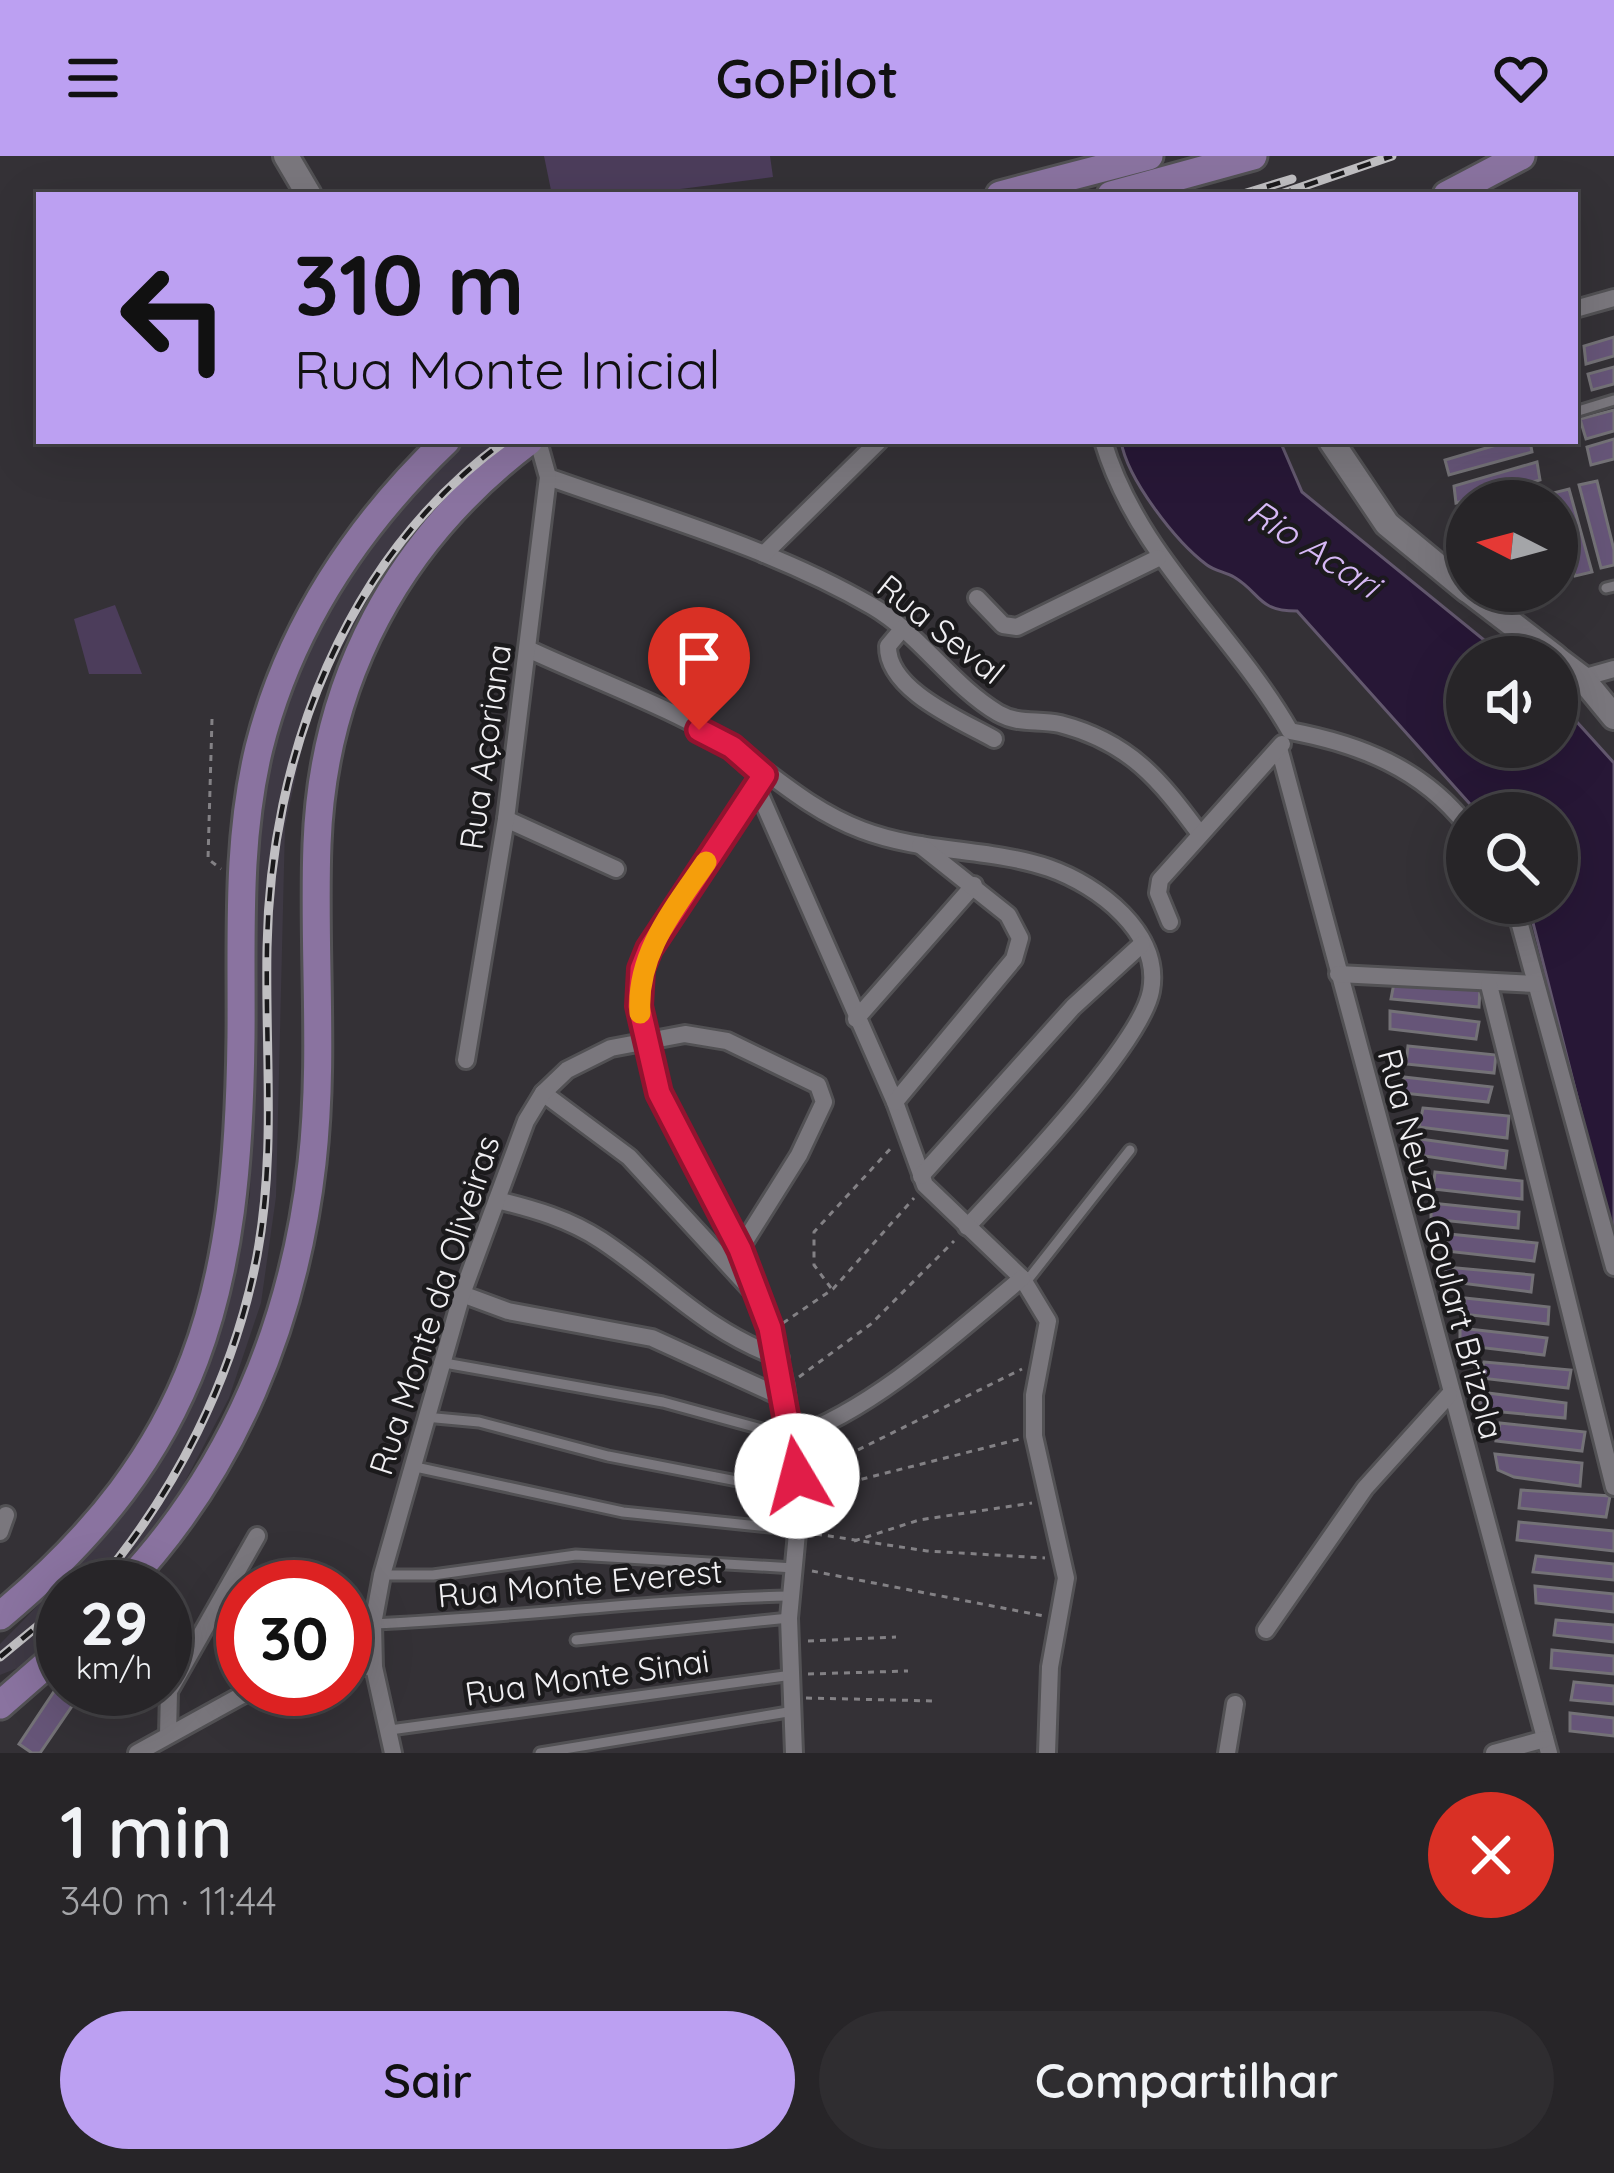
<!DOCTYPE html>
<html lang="pt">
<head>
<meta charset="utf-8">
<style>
  :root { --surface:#272528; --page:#2f2d30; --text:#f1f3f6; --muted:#a4a5a8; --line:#434245; --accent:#bca0f2 }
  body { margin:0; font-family:Quicksand,sans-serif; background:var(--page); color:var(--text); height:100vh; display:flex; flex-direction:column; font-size:45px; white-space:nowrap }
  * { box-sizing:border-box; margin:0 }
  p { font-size:39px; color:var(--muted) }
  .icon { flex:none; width:66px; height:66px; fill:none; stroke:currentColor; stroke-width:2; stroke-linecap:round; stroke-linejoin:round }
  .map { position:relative; height:1597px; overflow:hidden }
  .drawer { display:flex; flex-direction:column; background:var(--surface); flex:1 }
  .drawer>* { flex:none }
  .hud { position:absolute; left:36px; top:36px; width:1542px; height:252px; border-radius:0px; box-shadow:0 12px 48px #0002,0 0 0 3px var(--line); background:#bca0f2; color:#111; overflow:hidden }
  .needle { width:78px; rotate:276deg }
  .controls { position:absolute; left:1446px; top:324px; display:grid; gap:24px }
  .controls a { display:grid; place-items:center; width:132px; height:132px; border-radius:50%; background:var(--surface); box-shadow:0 12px 48px #0002,0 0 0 3px var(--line); font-size:60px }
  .speed { position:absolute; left:36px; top:1404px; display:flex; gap:24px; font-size:60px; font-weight:700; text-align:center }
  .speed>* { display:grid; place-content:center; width:156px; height:156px; border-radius:50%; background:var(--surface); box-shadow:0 12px 48px #0002,0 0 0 3px var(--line); line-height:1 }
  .speed small { font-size:30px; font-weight:400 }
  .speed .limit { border:18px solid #d22; background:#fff; color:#111 }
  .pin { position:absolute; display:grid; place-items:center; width:102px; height:102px; color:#fff; margin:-123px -51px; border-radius:50% 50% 50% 0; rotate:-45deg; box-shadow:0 0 12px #0007 }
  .pin .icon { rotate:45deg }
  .me { position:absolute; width:132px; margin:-66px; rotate:352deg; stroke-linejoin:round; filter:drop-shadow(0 0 9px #0008) }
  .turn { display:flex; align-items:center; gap:42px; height:252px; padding:0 60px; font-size:54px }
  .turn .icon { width:156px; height:156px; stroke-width:2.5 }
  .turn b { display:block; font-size:84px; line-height:102px }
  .round { display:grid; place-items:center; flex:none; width:126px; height:126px; border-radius:63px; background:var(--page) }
  .head { display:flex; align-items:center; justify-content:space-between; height:204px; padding:0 60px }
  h1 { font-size:72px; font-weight:600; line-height:90px }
  .primary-button { display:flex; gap:24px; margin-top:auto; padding:24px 60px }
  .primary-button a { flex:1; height:138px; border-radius:72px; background:var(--accent); color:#111; font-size:48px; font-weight:600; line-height:138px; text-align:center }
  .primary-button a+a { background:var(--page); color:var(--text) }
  header { display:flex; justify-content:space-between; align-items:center; height:156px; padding:0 60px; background:var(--accent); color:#111; font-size:54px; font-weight:600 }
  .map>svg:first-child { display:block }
  .built { fill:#3e3944 }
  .green { fill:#4c3d5b }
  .water { fill:#271736; stroke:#63586e; stroke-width:3 }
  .building { fill:#665578; stroke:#747277; stroke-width:3 }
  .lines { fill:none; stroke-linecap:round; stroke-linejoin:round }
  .lane-casing { stroke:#525154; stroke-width:15 }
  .street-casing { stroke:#525154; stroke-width:22 }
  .secondary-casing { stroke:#525154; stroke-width:30 }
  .primary-casing { stroke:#525154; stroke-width:33 }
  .path { stroke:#838185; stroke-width:3; stroke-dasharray:6 6; stroke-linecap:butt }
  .lane { stroke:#7a777d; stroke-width:9 }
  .street { stroke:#7a777d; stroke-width:16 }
  .secondary { stroke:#7a777d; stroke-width:24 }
  .primary { stroke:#8a73a0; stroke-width:27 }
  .rail-casing { stroke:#c0bfc2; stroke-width:9 }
  .rail { stroke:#1b1a1c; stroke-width:4.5; stroke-dasharray:14; stroke-linecap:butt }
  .route-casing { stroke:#92132f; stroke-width:30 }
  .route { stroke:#e11d48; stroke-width:21 }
  .slow { stroke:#f59e0b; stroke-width:21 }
  .labels { text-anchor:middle; stroke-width:9; stroke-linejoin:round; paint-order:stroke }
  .street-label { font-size:33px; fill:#f0eff2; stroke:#1b1a1c }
  .water-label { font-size:36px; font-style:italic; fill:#d6b8f5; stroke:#1b1a1c }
</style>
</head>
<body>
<header><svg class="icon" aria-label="menu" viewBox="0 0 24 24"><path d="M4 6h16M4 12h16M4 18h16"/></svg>GoPilot<svg class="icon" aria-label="heart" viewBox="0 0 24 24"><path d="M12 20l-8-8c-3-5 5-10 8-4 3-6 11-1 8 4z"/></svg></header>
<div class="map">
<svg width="1614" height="1597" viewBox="0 0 1614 1597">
  <rect width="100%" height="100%" fill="#343136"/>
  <path class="built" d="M469,285H520L398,402L337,499L306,573L285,670L276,1041L261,1147L229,1242L181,1333L116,1422L107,1431H63V1475L30,1507L0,1519V1488L99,1387L151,1320L199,1229L229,1142L250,1039L257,664L278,566L309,490L366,393L445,304Z"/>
  <g class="green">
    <path d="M544,0H770L773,21L634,39H552Z"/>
    <path d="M115,449L142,518H89L74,463Z"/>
  </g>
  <path class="water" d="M1121,285H1280L1302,336L1505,501H1467V591H1557V544L1614,607V1087L1528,747H1557V657H1478L1297,455C1257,455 1261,437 1234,421C1226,416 1215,415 1207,409C1176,386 1127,323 1121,285Z"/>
  <g class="building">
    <path d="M1614,181V200L1586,208L1584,190Z"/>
    <path d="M1614,211V228L1592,234L1588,218Z"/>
    <path d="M1614,254V275L1586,283L1580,263Z"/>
    <path d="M1614,283V303L1591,309L1587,291Z"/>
    <path d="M1510,285H1530L1532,296L1449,319L1445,304Z"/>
    <path d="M1537,306L1540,324L1456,347L1454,330Z"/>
    <path d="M1597,325L1614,394V409L1601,412L1579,329Z"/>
    <path d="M1569,333L1592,416L1575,420L1553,337Z"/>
    <path d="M1394,827L1480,832L1479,851L1391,843Z"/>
    <path d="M1390,855L1479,866L1476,883L1390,873Z"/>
    <path d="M1408,890L1496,899L1494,917L1406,908Z"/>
    <path d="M1404,921L1492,931L1488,946L1403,937Z"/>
    <path d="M1423,952L1509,960L1507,982L1419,971Z"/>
    <path d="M1420,983L1507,995L1505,1012L1418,999Z"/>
    <path d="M1435,1016L1522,1025V1043L1433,1033Z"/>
    <path d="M1431,1047L1519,1056L1518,1072L1431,1063Z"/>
    <path d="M1449,1078L1537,1087L1534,1105L1446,1095Z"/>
    <path d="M1446,1111L1533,1119L1531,1136L1445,1125Z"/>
    <path d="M1465,1142L1549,1151L1548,1168L1463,1158Z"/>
    <path d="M1460,1172L1547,1182L1544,1199L1460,1189Z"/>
    <path d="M1484,1206L1571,1214L1568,1232L1481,1222Z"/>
    <path d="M1480,1236L1566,1247L1565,1262L1480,1254Z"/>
    <path d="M1500,1267L1585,1276L1582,1295L1496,1285Z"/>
    <path d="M1495,1298L1582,1307L1580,1330L1514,1321L1498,1314Z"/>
    <path d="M1521,1334L1610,1340L1606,1361L1519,1352Z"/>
    <path d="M1519,1366L1614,1375V1395L1517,1384Z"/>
    <path d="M1536,1400L1614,1408V1424L1533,1416Z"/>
    <path d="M1535,1430L1614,1438V1456L1536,1447Z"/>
    <path d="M1556,1464L1614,1469V1486L1554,1479Z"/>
    <path d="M1552,1494L1614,1500V1518L1551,1512Z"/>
    <path d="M63,1522V1533L83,1534L40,1597H32L19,1588Z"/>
    <path d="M1574,1526L1614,1530V1548L1571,1544Z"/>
    <path d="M1570,1557L1614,1562V1580L1570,1575Z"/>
  </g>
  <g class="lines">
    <g class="lane-casing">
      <g id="lane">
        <path d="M1575,256L1614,244"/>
        <path d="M1606,432L1614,430"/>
        <path d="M1026,1126L1130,994"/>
        <path d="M439,1206L663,1246L791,1281"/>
        <path d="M425,1261L479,1266L608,1300L799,1337"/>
        <path d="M411,1310L623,1356L799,1374"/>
        <path d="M382,1419H433L576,1399L794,1412"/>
        <path d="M373,1468C513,1462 651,1443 791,1440"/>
        <path d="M576,1484L789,1462"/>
        <path d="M390,1574L792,1519"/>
        <path d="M540,1597L794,1555"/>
      </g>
    </g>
    <g class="street-casing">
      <g id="street">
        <path d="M1575,153L1614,142"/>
        <path d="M1103,285C1137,400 1232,474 1290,575C1359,588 1422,612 1467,670"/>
        <path d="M548,321C657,360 772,392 872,450C920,478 951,529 998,557C1019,569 1037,563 1060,568C1130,586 1160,624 1200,678"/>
        <path d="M764,398L879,285"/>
        <path d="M977,442L1003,469L1017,471L1158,402"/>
        <path d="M903,472L888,490C887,534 960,564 994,583"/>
        <path d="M528,493C587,521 683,556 733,591C776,622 812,655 862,674C922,697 990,692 1049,712C1098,729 1162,777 1151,835C1141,889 1009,1026 967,1071"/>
        <path d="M1582,522L1614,513"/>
        <path d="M1279,592L1549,1597"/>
        <path d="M764,619L649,793L641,813L639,850L659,937L740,1093L775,1186L785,1230L800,1345L789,1462L794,1597"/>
        <path d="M757,632L895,946L925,1029L1022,1122L1048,1165L1034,1239V1280L1066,1422L1050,1511L1047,1597"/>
        <path d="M506,663L616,713"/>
        <path d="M1514,747L1614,1111"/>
        <path d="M1170,766L1158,737L1160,724L1282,588"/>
        <path d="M1338,818L1536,828"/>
        <path d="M1489,829L1614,1331"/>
        <path d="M856,863L974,729"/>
        <path d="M466,904L506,663L548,321L538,285"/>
        <path d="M543,937L629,1001L755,1138"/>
        <path d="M895,946L1014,803L1020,782L1008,759L920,689"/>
        <path d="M921,1020L1073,851L1142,788"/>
        <path d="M497,1044C534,1053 569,1063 601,1084C666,1127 702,1173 780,1202"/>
        <path d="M462,1138L508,1155L652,1182L786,1243"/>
        <path d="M792,1281C870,1256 959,1175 1022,1122"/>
        <path d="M0,1376L6,1359"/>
        <path d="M1266,1474L1365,1332L1449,1239"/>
        <path d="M345,1510L374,1511"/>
        <path d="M168,1579L169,1535L257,1380"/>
        <path d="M137,1597L253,1533"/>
        <path d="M393,1597L374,1511L373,1468L382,1419L462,1138L526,965L543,937L567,914L611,892L685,878L727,885L818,929L824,946L799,999L740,1093"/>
        <path d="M1227,1597L1235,1548"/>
        <path d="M1494,1597L1545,1583"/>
      </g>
    </g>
    <g class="secondary-casing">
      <g id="secondary">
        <path d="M286,0L309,39"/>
        <path d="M1331,285L1387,368L1467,434"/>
        <path d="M1469,435L1555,501"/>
        <path d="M1557,503L1582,522L1614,561"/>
      </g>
    </g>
    <g class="primary-casing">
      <g id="primary">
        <path d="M1000,39L1149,0"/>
        <path d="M1111,39L1253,0"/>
        <path d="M1447,39L1521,0"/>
        <path d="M123,1431C234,1314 294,1166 312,1007C324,901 313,794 317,688C323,523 398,384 529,285"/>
        <path d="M0,1460C201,1293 238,1135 241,881C242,784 236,687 259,592C289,472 358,369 446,285"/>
        <path d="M0,1549L63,1494"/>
      </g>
    </g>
    <g class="path">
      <path d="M212,563L208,703L221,713"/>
      <path d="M831,1132L814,1109V1076L891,992"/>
      <path d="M783,1167L833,1133L914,1042"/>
      <path d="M799,1221L871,1168L954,1085"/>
      <path d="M815,1315L1022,1213"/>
      <path d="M815,1335L1020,1283"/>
      <path d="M816,1378L927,1395L1045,1402"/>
      <path d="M854,1385L919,1364L1032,1347"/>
      <path d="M812,1415L1044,1460"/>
      <path d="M808,1485L896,1481"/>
      <path d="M808,1518L908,1515"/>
      <path d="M806,1542L936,1545"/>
    </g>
    <use href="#lane" class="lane"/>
    <use href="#street" class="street"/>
    <use href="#secondary" class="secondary"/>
    <use href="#primary" class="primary"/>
    <g class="rail-casing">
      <g id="rail">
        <path d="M1240,39L1292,23"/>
        <path d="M1278,39L1392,0"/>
        <path d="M95,1431C175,1338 234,1221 257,1100C276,998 265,896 267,792C270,601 345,401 505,285"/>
        <path d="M0,1501L63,1449"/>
      </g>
    </g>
    <use href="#rail" class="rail"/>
  </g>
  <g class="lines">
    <g class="route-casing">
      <path id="route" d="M699,574L732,591L764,619L649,793L641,813L639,850L659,937L740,1093L770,1172L797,1320"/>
    </g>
    <use href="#route" class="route"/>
    <path class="slow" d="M640,857C636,798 674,753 706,706"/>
  </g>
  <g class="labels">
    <g class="street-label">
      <text transform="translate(941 473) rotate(39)" y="12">Rua Seval</text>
      <text transform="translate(485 591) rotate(-82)" y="12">Rua Açoriana</text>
      <text transform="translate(1441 1088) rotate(75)" y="12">Rua Neuza Goulart Brizola</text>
      <text transform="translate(434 1149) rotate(-72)" y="12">Rua Monte da Oliveiras</text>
      <text transform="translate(580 1427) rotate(-5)" y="12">Rua Monte Everest</text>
      <text transform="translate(587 1521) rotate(-8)" y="12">Rua Monte Sinai</text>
    </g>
    <g class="water-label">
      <text transform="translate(1314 392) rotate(33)" y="13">Rio Acari</text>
    </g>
  </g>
</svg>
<div class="controls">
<a><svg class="needle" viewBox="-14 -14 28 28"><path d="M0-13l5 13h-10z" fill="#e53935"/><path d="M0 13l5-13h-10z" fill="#a4a5a8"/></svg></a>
<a><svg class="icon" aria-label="sound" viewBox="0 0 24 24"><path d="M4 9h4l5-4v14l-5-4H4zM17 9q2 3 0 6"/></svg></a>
<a><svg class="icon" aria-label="search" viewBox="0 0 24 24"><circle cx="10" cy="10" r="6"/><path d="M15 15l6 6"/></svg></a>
</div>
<div class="speed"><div>29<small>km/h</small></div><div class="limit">30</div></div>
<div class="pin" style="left:699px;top:574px;background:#d93025"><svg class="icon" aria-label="arrive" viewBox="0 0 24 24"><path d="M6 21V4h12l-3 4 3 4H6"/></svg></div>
<svg class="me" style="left:797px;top:1320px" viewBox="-20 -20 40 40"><circle r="19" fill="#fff"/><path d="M0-13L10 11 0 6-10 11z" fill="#e11d48"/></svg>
<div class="hud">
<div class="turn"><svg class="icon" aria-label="left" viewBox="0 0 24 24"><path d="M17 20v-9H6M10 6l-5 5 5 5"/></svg><div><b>310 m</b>Rua Monte Inicial</div></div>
</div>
</div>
<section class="drawer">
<div class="head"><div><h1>1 min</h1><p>340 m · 11:44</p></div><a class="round" style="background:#d93025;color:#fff"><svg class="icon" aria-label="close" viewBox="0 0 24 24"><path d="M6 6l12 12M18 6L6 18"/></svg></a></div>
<div class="primary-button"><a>Sair</a><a>Compartilhar</a></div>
</section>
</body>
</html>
